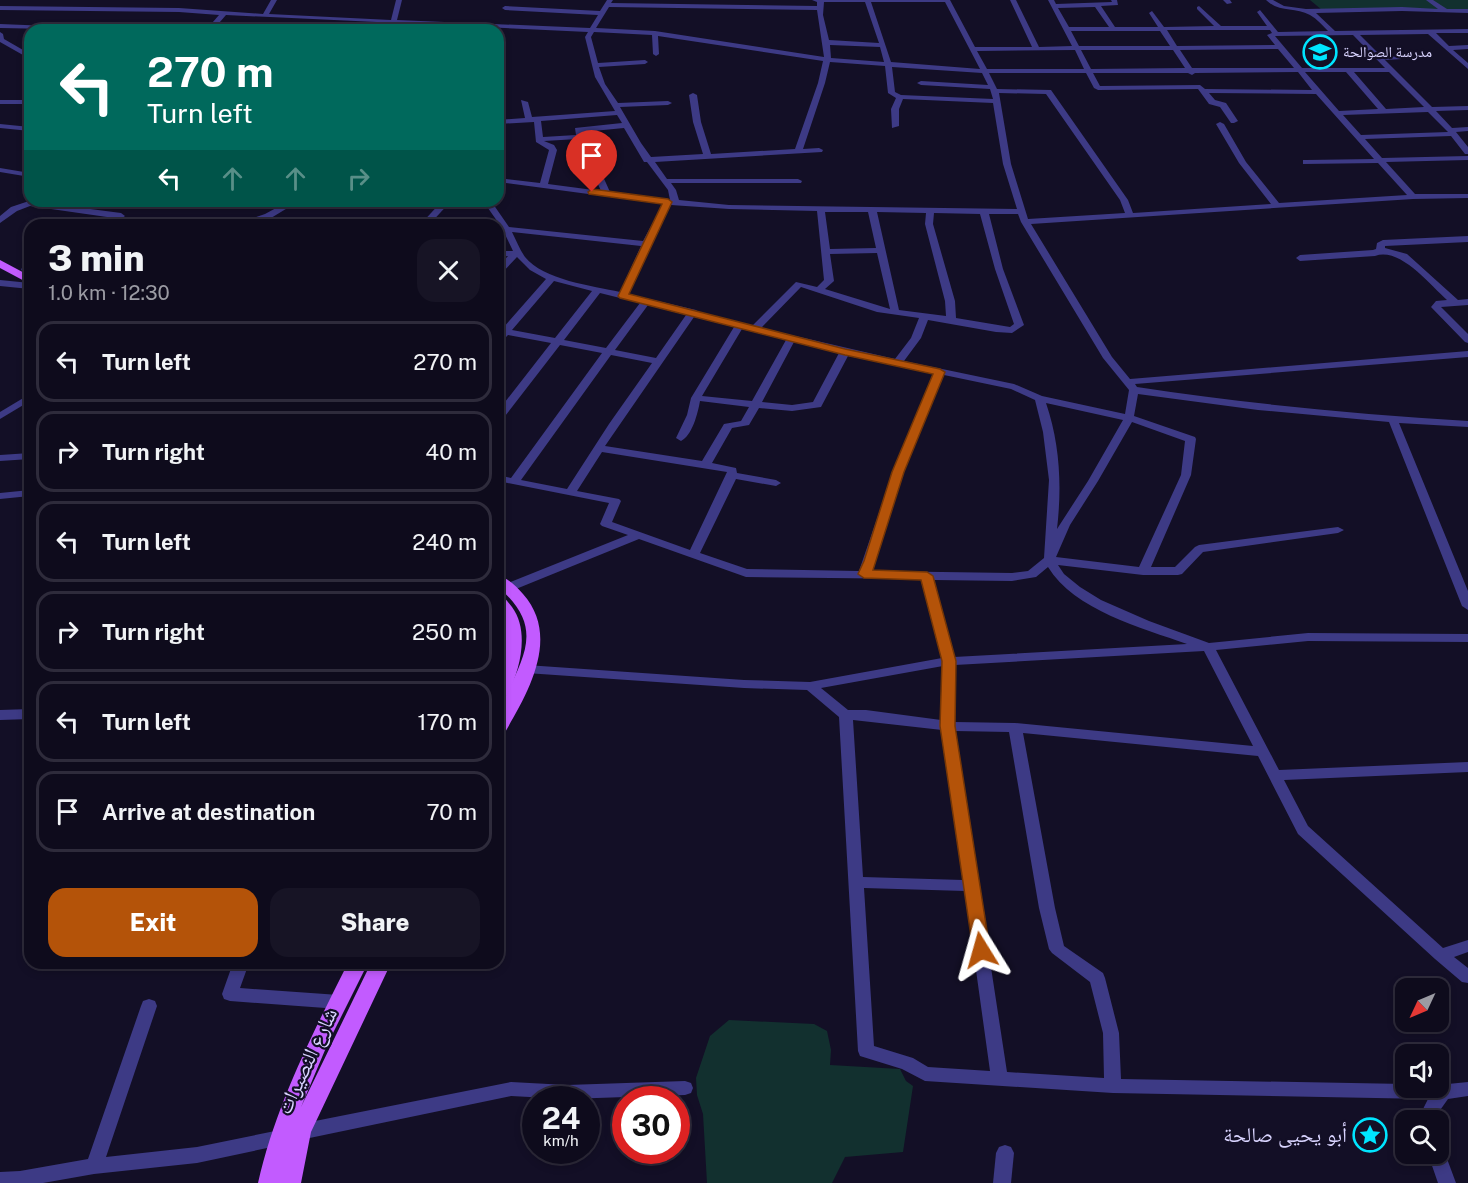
<!DOCTYPE html>
<html lang="en">
<head>
<meta charset="utf-8">
<style>
  :root { --surface:#0e0b1c; --page:#171425; --text:#f1f3f6; --muted:#9b9ba3; --line:#2e2b3b; --accent:#b45309 }
  body { margin:0; font-family:"Public Sans","Noto Naskh Arabic",sans-serif; background:var(--page); color:var(--text); height:100vh; display:flex; flex-direction:column; font-size:22px; white-space:nowrap }
  * { box-sizing:border-box; margin:0 }
  p { font-size:20px; color:var(--muted) }
  .icon { flex:none; width:33px; height:33px; fill:none; stroke:currentColor; stroke-width:2; stroke-linecap:round; stroke-linejoin:round }
  .map { position:relative; flex:1; overflow:hidden }
  .drawer { position:absolute; left:24px; top:219px; width:480px; height:750px; display:flex; flex-direction:column; background:var(--surface); border-radius:18px; box-shadow:0 3px 9px #0003,0 0 0 2px var(--line) }
  .drawer>* { flex:none }
  .guide { position:absolute; left:24px; top:24px; width:480px; height:183px; border-radius:18px; box-shadow:0 3px 9px #0003,0 0 0 2px var(--line); background:#00695c; color:#fff; overflow:hidden }
  .needle { width:39px; rotate:226deg }
  .tools { position:absolute; left:1395px; top:978px; display:grid; gap:12px }
  .tools a { display:grid; place-items:center; width:54px; height:54px; border-radius:12px; background:var(--surface); box-shadow:0 3px 9px #0003,0 0 0 2px var(--line); font-size:30px }
  .speed { position:absolute; left:522px; top:1086px; display:flex; gap:12px; font-size:30px; font-weight:700; text-align:center }
  .speed>* { display:grid; place-content:center; width:78px; height:78px; border-radius:50%; background:var(--surface); box-shadow:0 3px 9px #0003,0 0 0 2px var(--line); line-height:1 }
  .speed small { font-size:15px; font-weight:400 }
  .speed .limit { border:9px solid #d22; background:#fff; color:#111 }
  .pin { position:absolute; display:grid; place-items:center; width:51px; height:51px; color:#fff; margin:-62px -26px; border-radius:50% 50% 50% 0; rotate:-45deg; box-shadow:0 0 6px #0007 }
  .pin .icon { rotate:45deg }
  .me { position:absolute; width:66px; margin:-33px; rotate:352deg; stroke-linejoin:round; filter:drop-shadow(0 0 4px #0008) }
  .turn { display:flex; align-items:center; gap:21px; height:126px; padding:0 24px; font-size:27px }
  .turn .icon { width:78px; height:78px; stroke-width:2.5 }
  .turn b { display:block; font-size:42px; line-height:51px }
  .lanes { display:flex; align-items:center; height:57px; padding:0 24px; background:#0003; justify-content:center; gap:30px; direction:ltr }
  .lanes .off { opacity:.35 }
  .round { display:grid; place-items:center; flex:none; width:63px; height:63px; border-radius:18px; background:var(--page) }
  .headline { display:flex; align-items:center; justify-content:space-between; height:102px; padding:0 24px }
  h1 { font-size:36px; font-weight:800; line-height:45px }
  .action { display:flex; gap:12px; margin-top:auto; padding:12px 24px }
  .action a { flex:1; height:69px; border-radius:18px; background:var(--accent); color:#fff; font-size:24px; font-weight:800; line-height:69px; text-align:center }
  .action a+a { background:var(--page); color:var(--text) }
  ul { padding:0; list-style:none }
  li { display:flex; align-items:center; gap:18px; height:81px; margin:0 12px 9px; padding:0 12px; border:3px solid var(--line); border-radius:18px }
  li div { flex:1 }
  li b { display:block; font-size:22px }
  li em { font-style:normal }
  .map>svg:first-child { display:block }
  .green { fill:#12302f }
  .lines { fill:none; stroke-linecap:round; stroke-linejoin:round }
  .minor { fill:#3d3a85; fill-rule:evenodd }
  .major { fill:#c25bff; fill-rule:evenodd }
  .route { fill:#b45309; stroke:#753606; stroke-width:1.5 }
  .labels { text-anchor:middle; stroke-width:4.5; stroke-linejoin:round; paint-order:stroke }
  .far-poi-label { font-size:15px; fill:#d9d4ff; stroke:#130f26; text-anchor:start }
  .near-street-label { font-size:21px; fill:#d9d4ff; stroke:#130f26 }
  .near-poi-label { font-size:21px; fill:#d9d4ff; stroke:#130f26; text-anchor:end }
</style>
</head>
<body>
<div class="map">
<svg width="1468" height="1183" viewBox="0 0 1468 1183">
  <rect width="100%" height="100%" fill="#130f26"/>
  <g class="green">
    <path d="M1310,0H1468V11L1322,10Z"/>
    <path d="M729,1020L814,1024L827,1031L831,1050L830,1065L900,1069L906,1081L913,1086L903,1152L845,1157L832,1183H707L703,1114L697,1095L696,1078L710,1036Z"/>
  </g>
  <g class="lines">
    <g class="minor">
      <path d="M271,0H277L269,14L391,20L396,0H402L397,20L590,28L598,15L505,10L502,8L505,6L600,11L607,0H613L611,3L817,6V2L812,0H950L975,47H1032L1010,0H1016L1039,47L1072,46L1048,0H1054L1056,4L1112,2L1111,0H1117L1118,5L1101,6L1115,27H1158L1149,13L1152,11L1164,27L1214,26L1197,9V7L1199,6L1221,26H1267L1257,12L1260,10L1278,32L1328,31C1322,25 1317,19 1310,15C1295,7 1279,13 1266,0H1273L1284,6L1306,9L1402,7L1438,9L1426,0H1433L1447,9H1468V13L1402,11L1316,13L1335,31L1468,29V33H1436L1449,46L1468,45V49L1453,50L1468,63V69L1428,34L1360,35L1381,56L1402,57V59L1385,60L1432,107L1468,106V110L1436,111L1452,128L1468,127V131L1456,132L1468,147V154H1465L1451,136L1365,139L1382,158L1468,156V160L1386,162L1415,194H1468V198L1413,199L1031,224L1112,357L1130,379L1468,351V357L1135,384L1137,387C1247,404 1357,414 1468,421V427L1399,423L1468,591V610L1462,606L1389,422L1258,410L1138,394L1134,416L1195,437L1196,439L1191,475L1151,567H1175L1195,547L1199,545L1338,527L1344,530L1338,533L1203,552L1182,574L1178,575H1143L1058,565L1064,574L1080,587L1101,600L1149,621L1209,643L1308,633L1468,634V642L1308,641L1216,650L1279,770L1468,762V772L1284,780L1308,826L1443,948L1468,940V952L1454,957L1468,968V983L1462,982L1435,959L1298,834L1258,756L1023,733L1055,908L1064,946L1103,973L1105,978L1119,1033L1121,1079L1406,1084V1088H1438V1085L1468,1082V1096L1448,1099L1438,1113L1436,1120H1420L1422,1111L1428,1099L1113,1093L925,1081L902,1069L860,1056L858,1051L839,717L807,690L744,688L526,673L520,669L526,665L744,680L810,682L942,658L922,579L746,577L639,539L511,591H503L501,588L503,585L628,535L602,526L600,524L609,503L498,481V475L511,478L602,353L560,345L502,420L498,421V411L551,343L508,335L501,342L498,343V327L503,328L546,279L530,270L517,257L501,274L498,275V267L508,256L498,257V251H513L502,228L483,201H491L509,227L643,241L663,204L498,182V178L540,183L549,150L536,142L534,122L498,124V120L525,118L521,100L528,102L532,117L615,111L595,77L585,37L588,32L226,15L213,30H206L219,15L179,12L0,10V6L179,8L263,14ZM824,2H865L879,43L829,40L823,15ZM871,2H945L980,69L891,62ZM609,7L817,10L824,57L655,31L596,28ZM1095,7L1109,27H1069L1058,8ZM1167,30H1270L1272,33L1267,35L1275,45L1177,46ZM1071,31H1160L1170,46H1079ZM594,32L652,35L653,54L656,56L659,54L658,36L823,61L818,83L795,149L711,154L701,122L697,95L693,93L689,95L693,122L703,154L651,157L641,143L620,107L668,105L672,103L668,101L618,103L605,84L599,67L645,64L648,62L645,60L598,63L591,37ZM1353,35L1385,68H1302L1275,36ZM830,45L880,47L884,62L831,58ZM1278,49L1294,68H1192L1180,50ZM1075,50L1084,69H987L977,51ZM1081,50H1173L1185,68L1091,69ZM830,62L885,66L888,93L896,98L891,109L892,128L899,126V109L903,99L993,103L1003,164L1017,209L729,205L679,200L676,190L671,183H801L802,181L798,179H667L655,162L822,152L823,150L819,148L803,149L825,83ZM892,67L982,73L988,85L921,81L917,83L921,85L990,89L993,99L901,95L895,92ZM1298,72L1312,90L1205,89L1200,85L1100,86L1093,73H1188L1192,75L1195,73ZM1305,72H1346L1378,109L1339,111ZM1354,72H1389L1424,107L1386,109ZM989,73H1086L1094,88L1098,90L1198,89L1209,104L1220,107L1231,123H1234L1238,121L1226,103L1215,100L1209,93L1316,94L1374,159L1306,160H1303V164L1378,163L1407,195L1279,203L1246,162L1224,124L1220,122L1216,124L1239,163L1271,204L1133,213L1128,200L1051,90L997,89ZM999,93L1046,94L1120,200L1125,213L1028,219L1011,164ZM1428,112L1448,132L1361,135L1343,115ZM617,115L622,123L575,128L576,135L543,137L541,121ZM624,128L644,162H647L668,190L670,200L610,192L583,132ZM578,139L601,191L548,184L557,150L554,145L544,141ZM671,205L729,209L817,211L824,280L817,287L796,282L752,326L698,312L696,310L628,294L650,244ZM825,212H868L876,248L830,249ZM877,212L926,213L925,224L945,301L946,316L899,310ZM934,213L980,214L995,269L1014,324L1010,327L956,318L955,301L933,224ZM989,214H1018L1021,222L1103,358L1129,390L1125,414L1042,396L1014,384L904,361L921,338L928,320L996,332L1012,333L1024,325L1003,269ZM512,232L641,246L620,292C593,286 543,280 525,257C520,250 516,240 512,232ZM877,253L890,309L825,289L834,281L830,254ZM554,281L592,291L555,338L512,330ZM801,287L877,312L919,318L911,338L895,359L761,328ZM600,293L640,303L606,348L564,340ZM648,305L686,315L656,358L615,350ZM694,317L734,327L691,398L687,415L676,438L681,441C692,436 698,413 700,401L749,407L741,421L724,424L702,461L605,446ZM742,329L786,340L752,401L702,396ZM794,342L839,353L813,402L792,405L762,402ZM611,355L652,363L609,424L567,489L521,480ZM848,356L934,373L893,472L859,571L747,569L700,553L736,479L776,486L781,483L776,480L737,473L736,468L712,463L732,428L749,425L759,408L792,411L821,407ZM944,375L1011,389L1035,400L1043,432L1049,480L1044,558L1028,571L1012,573L871,571L903,472ZM1046,403L1123,420L1088,481L1057,529C1062,486 1060,444 1046,403ZM1132,422L1185,441L1181,475L1139,567L1056,557L1070,525L1098,481ZM602,452L727,472L690,550L612,522L621,501L619,499L577,491ZM1048,567C1074,610 1142,628 1187,644L954,657L934,580L1012,581L1036,577ZM1204,651L1253,746L1015,723L955,722V665ZM943,666L941,720L866,710H848L821,688ZM853,720L942,730L963,880L863,877ZM955,731L1009,732L1039,908L1049,949L1052,953L1090,982L1103,1033L1104,1078L1007,1072L979,889L980,886L978,882ZM864,888L965,891L990,1071L928,1067L913,1058L874,1046Z"/>
      <path d="M1223,0H1230L1232,3L1227,4Z"/>
      <path d="M0,24L99,28L102,30L0,28Z"/>
      <path d="M0,32L3,34L4,39L30,54V59L0,42Z"/>
      <rect x="0" y="100" width="30" height="4"/>
      <path d="M0,124L30,127V131L0,128Z"/>
      <path d="M0,168L30,173V177L0,172Z"/>
      <path d="M29,201L121,213L125,216L121,219L30,206L17,211L0,223V216L11,207Z"/>
      <path d="M289,201H299L271,218L254,222L250,219L265,214Z"/>
      <path d="M442,201H451L429,225H420Z"/>
      <path d="M1468,236V242L1385,246V248L1407,254L1458,300L1468,299V305L1441,307L1468,334V343L1465,342L1431,307L1436,301L1447,300C1429,284 1400,247 1375,256L1300,261L1296,258L1300,255L1373,250L1376,249L1377,243L1383,240Z"/>
      <path d="M25,266H30V272L22,271L21,269Z"/>
      <path d="M0,280L30,283V289L0,286Z"/>
      <path d="M30,394V401L0,419V412Z"/>
      <path d="M30,453V459L0,461V455Z"/>
      <path d="M30,490V496L0,499V493Z"/>
      <path d="M30,709V719L0,720V710Z"/>
      <path d="M233,963H249L240,988L339,995L345,997L347,1002L345,1007L339,1009L230,1001L224,999L222,994Z"/>
      <path d="M149,999L155,1001L157,1006L106,1157L197,1147L280,1130L286,1132L289,1138L286,1144L197,1163L94,1174L43,1183H0V1172L20,1171L88,1159L141,1006L143,1001Z"/>
      <path d="M685,1081L691,1083L693,1088L691,1093L685,1095L567,1099L511,1096L300,1140L294,1137L291,1132L294,1127L300,1124L511,1082L567,1085Z"/>
      <path d="M1005,1145L1011,1147L1014,1153L1011,1183H993L996,1153L999,1147Z"/>
      <path d="M1438,1147L1443,1148L1456,1183H1438L1428,1154H1438Z"/>
    </g>
    <g class="major">
      <path d="M0,260L30,276V284L0,268Z"/>
      <path d="M498,575C508,578 517,587 523,594C561,637 528,693 504,734L498,736C498,729 497,719 499,713C517,663 551,632 498,587Z"/>
      <path d="M498,595C505,597 508,602 512,607C531,633 519,675 504,701L498,703V677L506,638L503,619L498,610Z"/>
      <path d="M348,963H368L328,1043L301,1107L371,963H391L311,1132L301,1183H258C276,1104 312,1035 348,963Z"/>
    </g>
  </g>
  <path class="route" d="M592,189L668,199L672,202L629,294L845,349L940,369L945,372L904,472L873,570L927,572L933,576L956,661L955,726L990,950L988,955L981,957L975,955L973,950L940,726L942,661L921,580L864,578L858,574L864,561L892,472L933,374L845,355L620,298L618,296L662,204L589,194L588,192Z"/>
  <defs>
    <g id="school-ring" transform="scale(1.725)"><circle r="9.5" fill="#130f26" stroke="#00e5ff" stroke-width="1.5"/><path d="M0-5L7-2L0 1L-7-2ZM-4 1L0 2.5L4 1V4Q0 6-4 4Z" fill="#00e5ff"/></g>
    <g id="sight-ring" transform="scale(1.725)"><circle r="9.5" fill="#130f26" stroke="#00e5ff" stroke-width="1.5"/><path d="M0-6L1.8-2.2L6-1.7L2.9 1.2L3.7 5.4L0 3.3L-3.7 5.4L-2.9 1.2L-6-1.7L-1.8-2.2Z" fill="#00e5ff"/></g>
  </defs>
  <g fill-rule="evenodd">
    <use href="#school-ring" x="1320" y="52"/>
    <use href="#sight-ring" x="1370" y="1135"/>
  </g>
  <g class="labels">
    <g class="far-poi-label">
      <text x="1343" y="57">مدرسة الصوالحة</text>
    </g>
    <g class="near-street-label">
      <text transform="translate(307 1061) rotate(-65)" y="7">شارع النصيرات</text>
    </g>
    <g class="near-poi-label">
      <text x="1347" y="1142">أبو يحيى صالحة</text>
    </g>
  </g>
</svg>
<div class="tools">
<a><svg class="needle" viewBox="-14 -14 28 28"><path d="M0-13l5 13h-10z" fill="#e53935"/><path d="M0 13l5-13h-10z" fill="#9b9ba3"/></svg></a>
<a><svg class="icon" aria-label="sound" viewBox="0 0 24 24"><path d="M4 9h4l5-4v14l-5-4H4zM17 9q2 3 0 6"/></svg></a>
<a><svg class="icon" aria-label="search" viewBox="0 0 24 24"><circle cx="10" cy="10" r="6"/><path d="M15 15l6 6"/></svg></a>
</div>
<div class="speed"><div>24<small>km/h</small></div><div class="limit">30</div></div>
<div class="pin" style="left:592px;top:192px;background:#d93025"><svg class="icon" aria-label="arrive" viewBox="0 0 24 24"><path d="M6 21V4h12l-3 4 3 4H6"/></svg></div>
<svg class="me" style="left:981px;top:950px" viewBox="-20 -20 40 40"><path d="M0-17L14 15 0 8-14 15z" fill="#b45309" stroke="#fff" stroke-width="4"/></svg>
<div class="guide">
<div class="turn"><svg class="icon" aria-label="left" viewBox="0 0 24 24"><path d="M17 20v-9H6M10 6l-5 5 5 5"/></svg><div><b>270 m</b>Turn left</div></div>
<div class="lanes"><svg class="icon" aria-label="left" viewBox="0 0 24 24"><path d="M17 20v-9H6M10 6l-5 5 5 5"/></svg><svg class="icon off" aria-label="ahead" viewBox="0 0 24 24"><path d="M12 20V5M6 11l6-6 6 6"/></svg><svg class="icon off" aria-label="ahead" viewBox="0 0 24 24"><path d="M12 20V5M6 11l6-6 6 6"/></svg><svg class="icon off" aria-label="right" viewBox="0 0 24 24"><path d="M7 20v-9h11M14 6l5 5-5 5"/></svg></div>
</div>
<section class="drawer">
<div class="headline"><div><h1>3 min</h1><p>1.0 km · 12:30</p></div><a class="round"><svg class="icon" aria-label="close" viewBox="0 0 24 24"><path d="M6 6l12 12M18 6L6 18"/></svg></a></div>
<ul>
<li><svg class="icon" aria-label="left" viewBox="0 0 24 24"><path d="M17 20v-9H6M10 6l-5 5 5 5"/></svg><div><b>Turn left</b></div><em>270 m</em></li>
<li><svg class="icon" aria-label="right" viewBox="0 0 24 24"><path d="M7 20v-9h11M14 6l5 5-5 5"/></svg><div><b>Turn right</b></div><em>40 m</em></li>
<li><svg class="icon" aria-label="left" viewBox="0 0 24 24"><path d="M17 20v-9H6M10 6l-5 5 5 5"/></svg><div><b>Turn left</b></div><em>240 m</em></li>
<li><svg class="icon" aria-label="right" viewBox="0 0 24 24"><path d="M7 20v-9h11M14 6l5 5-5 5"/></svg><div><b>Turn right</b></div><em>250 m</em></li>
<li><svg class="icon" aria-label="left" viewBox="0 0 24 24"><path d="M17 20v-9H6M10 6l-5 5 5 5"/></svg><div><b>Turn left</b></div><em>170 m</em></li>
<li><svg class="icon" aria-label="arrive" viewBox="0 0 24 24"><path d="M6 21V4h12l-3 4 3 4H6"/></svg><div><b>Arrive at destination</b></div><em>70 m</em></li>
</ul>
<div class="action"><a>Exit</a><a>Share</a></div>
</section>
</div>
</body>
</html>
